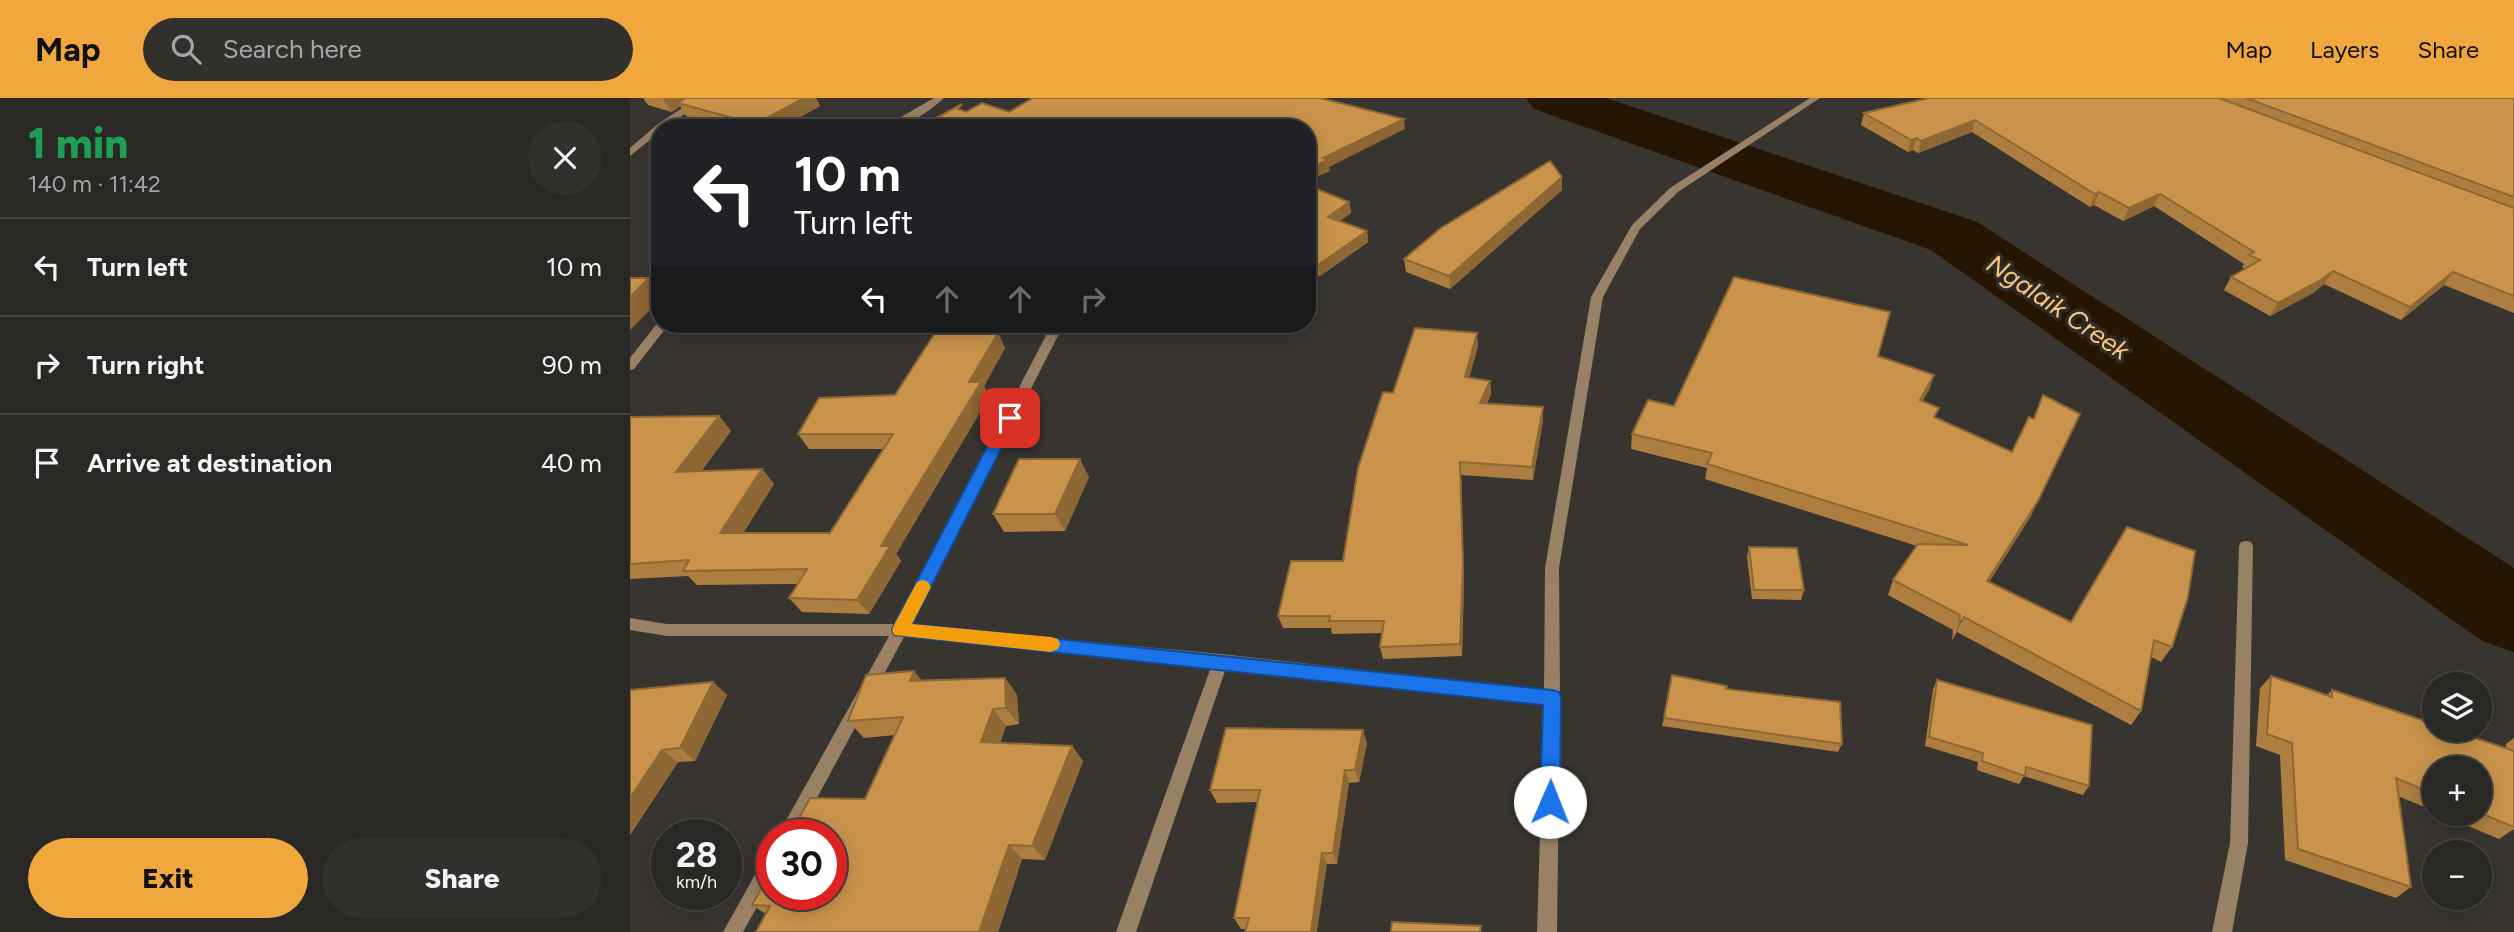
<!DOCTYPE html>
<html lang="en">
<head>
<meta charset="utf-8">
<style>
  :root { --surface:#2a2825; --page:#32302d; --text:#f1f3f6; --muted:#a5a6a7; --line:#464442; --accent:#efa73e }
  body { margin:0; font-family:Figtree,sans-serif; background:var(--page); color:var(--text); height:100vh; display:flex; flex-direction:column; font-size:26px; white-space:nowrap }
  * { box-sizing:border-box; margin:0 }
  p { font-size:23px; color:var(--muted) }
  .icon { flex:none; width:38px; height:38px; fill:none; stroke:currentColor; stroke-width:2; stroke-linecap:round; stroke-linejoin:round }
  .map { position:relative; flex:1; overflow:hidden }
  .details { display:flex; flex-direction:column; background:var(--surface); width:630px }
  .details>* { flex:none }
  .banner { position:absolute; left:21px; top:21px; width:665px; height:214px; border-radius:28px; box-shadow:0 4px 18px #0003,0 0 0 2px var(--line); background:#202124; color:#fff; overflow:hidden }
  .tools { position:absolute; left:1792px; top:574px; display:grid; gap:14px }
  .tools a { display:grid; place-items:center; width:70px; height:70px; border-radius:50%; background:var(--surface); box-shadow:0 4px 18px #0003,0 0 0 2px var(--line); font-size:35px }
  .speed { position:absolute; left:21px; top:721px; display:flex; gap:14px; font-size:35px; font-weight:700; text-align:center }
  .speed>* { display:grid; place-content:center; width:91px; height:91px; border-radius:50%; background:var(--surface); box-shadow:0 4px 18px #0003,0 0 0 2px var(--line); line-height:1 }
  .speed small { font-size:18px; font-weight:400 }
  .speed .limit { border:10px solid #d22; background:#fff; color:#111 }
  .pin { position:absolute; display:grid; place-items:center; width:60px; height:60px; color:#fff; margin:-30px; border-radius:14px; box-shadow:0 4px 10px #0006 }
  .me { position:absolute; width:77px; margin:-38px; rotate:1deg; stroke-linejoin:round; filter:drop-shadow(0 0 5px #0008) }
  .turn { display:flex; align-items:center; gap:24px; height:147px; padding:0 28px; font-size:32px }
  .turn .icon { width:91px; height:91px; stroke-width:2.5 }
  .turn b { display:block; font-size:49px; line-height:60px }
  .lanes { display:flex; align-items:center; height:66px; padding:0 28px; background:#0003; justify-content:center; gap:35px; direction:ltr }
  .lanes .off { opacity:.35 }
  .round { display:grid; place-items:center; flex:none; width:74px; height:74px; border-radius:37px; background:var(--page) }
  .head { display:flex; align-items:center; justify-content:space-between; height:119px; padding:0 28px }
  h1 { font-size:42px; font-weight:800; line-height:52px; color:#1e9e55 }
  .action { display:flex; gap:14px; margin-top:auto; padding:14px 28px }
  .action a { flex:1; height:80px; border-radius:42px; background:var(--accent); color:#111; font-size:28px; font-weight:800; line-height:80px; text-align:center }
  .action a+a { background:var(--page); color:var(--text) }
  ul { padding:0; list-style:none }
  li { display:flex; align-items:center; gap:21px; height:98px; padding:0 28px; border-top:2px solid var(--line) }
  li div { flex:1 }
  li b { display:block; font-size:26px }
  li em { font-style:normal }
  header { display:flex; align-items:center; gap:42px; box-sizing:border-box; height:98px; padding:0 35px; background:var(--accent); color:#111 }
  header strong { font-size:33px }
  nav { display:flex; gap:38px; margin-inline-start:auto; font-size:24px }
  .search { width:490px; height:63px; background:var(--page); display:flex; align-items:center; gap:18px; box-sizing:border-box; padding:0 24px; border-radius:38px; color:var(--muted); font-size:26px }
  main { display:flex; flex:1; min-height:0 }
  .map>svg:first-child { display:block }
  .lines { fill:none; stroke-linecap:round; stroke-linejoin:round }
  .river { fill:#251501; fill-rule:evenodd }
  .minor { fill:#988165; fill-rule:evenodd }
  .wall { fill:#ad7e40 }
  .shaded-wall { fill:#8d6734 }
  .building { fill:#c9934b; stroke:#8d6734; stroke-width:2 }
  .route { fill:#1a73e8; stroke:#114b97; stroke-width:2 }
  .slow { fill:#f59e0b }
  .labels { text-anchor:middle; stroke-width:7; stroke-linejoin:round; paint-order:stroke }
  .water-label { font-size:26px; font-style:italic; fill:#fec47b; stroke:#2e2b27 }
</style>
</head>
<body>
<header>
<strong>Map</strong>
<div class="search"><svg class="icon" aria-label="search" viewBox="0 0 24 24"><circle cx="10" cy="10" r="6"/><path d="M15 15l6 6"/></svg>Search here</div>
<nav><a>Map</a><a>Layers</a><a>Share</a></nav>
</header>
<main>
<section class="details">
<div class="head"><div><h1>1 min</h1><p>140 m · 11:42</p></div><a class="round"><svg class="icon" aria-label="close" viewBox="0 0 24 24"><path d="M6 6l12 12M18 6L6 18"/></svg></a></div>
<ul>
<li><svg class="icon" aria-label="left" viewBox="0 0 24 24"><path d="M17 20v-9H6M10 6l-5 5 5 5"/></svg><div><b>Turn left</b></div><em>10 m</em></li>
<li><svg class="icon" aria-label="right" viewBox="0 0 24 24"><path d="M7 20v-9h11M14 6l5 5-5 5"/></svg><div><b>Turn right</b></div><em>90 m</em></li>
<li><svg class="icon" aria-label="arrive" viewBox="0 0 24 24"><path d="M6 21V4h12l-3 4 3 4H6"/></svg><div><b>Arrive at destination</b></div><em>40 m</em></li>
</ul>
<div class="action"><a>Exit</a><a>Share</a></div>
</section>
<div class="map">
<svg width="1884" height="834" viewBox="0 0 1884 834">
  <rect width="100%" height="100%" fill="#383531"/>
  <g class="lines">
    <path class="river" d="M896,0H976L1347,124L1884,470V554L1852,543L1301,152L904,11Z"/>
    <g class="minor">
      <path d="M67,0H77L35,30H30V34L0,58V50L28,26Z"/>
      <path d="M304,0H314C298,15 275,30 252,30Z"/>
      <path d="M1180,0H1190L1048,94L1010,131L973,199L929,470L930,600L927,834H907L914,606L596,570L506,834H486L581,569L274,539L167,737H148L259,538H37L0,532V520L37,526H266L422,226H434L280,527L591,556L914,592L915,470L961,199L1002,127L1040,90Z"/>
      <path d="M29,223L30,226H39L4,271L0,272V260Z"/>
      <path d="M1616,443L1621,444L1623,448L1618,745L1602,834H1582L1600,745L1609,448L1611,444Z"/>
      <path d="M142,754V782L113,834H93L136,757Z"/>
    </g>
  </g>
  <g class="wall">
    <path d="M13,0H186L190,8L150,30H100L56,18L50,8L42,14L18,7Z"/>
    <path d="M1299,0H1884V215L1814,187L1771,222L1694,186L1683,195L1640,218L1594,192L1601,179L1615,171L1612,169L1614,166L1524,108L1493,123L1464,107L1460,109L1342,34L1288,55L1283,52L1278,54L1231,27L1234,15Z"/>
    <path d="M932,79V92L820,191L776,174L774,161Z"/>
    <path d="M677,87L719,104L721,115L709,123L737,133L738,144L690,178L677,172Z"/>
    <path d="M368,235L375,250L354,288L359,299L266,456L271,463L239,516L172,514L159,500L168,486L67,487L58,478L0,481V319L89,318L101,333L71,373L132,371L144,386L113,435H200L253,351H179L168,336L265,297Z"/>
    <path d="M848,248L839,280L860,283L861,296L857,306L913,322L903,382L831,377L834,482L832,558L753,561L750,549L752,535L702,536L701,530H653L648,518L713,463L763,295Z"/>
    <path d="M1248,258L1304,277L1299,292L1292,303L1306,320L1382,354L1403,321L1413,297L1401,418L1359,484L1441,524L1497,429L1542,549L1531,564L1521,559L1511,613L1501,627L1327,534L1322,542L1323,532L1258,497L1263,482L1287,448L1075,381L1077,370L1001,351L1002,336L1044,308Z"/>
    <path d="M459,379L435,433L374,434L363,416Z"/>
    <path d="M1119,449L1174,492L1171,502L1122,501L1117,459Z"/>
    <path d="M1641,578L1697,597L1702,592L1876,650V646L1884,640V731L1869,741L1810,716H1850V670H1804V713L1768,698L1781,789L1766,800L1655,762L1650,657L1626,648L1630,590Z"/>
    <path d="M375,580L387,597L389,626L376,628L370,645L442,648L453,663L415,762L392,761L368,834H126L136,816L122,807L235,701L265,637L234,640L218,623L292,582Z"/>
    <path d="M1307,582L1459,688L1453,697L1394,678L1389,686L1347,672L1348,664L1295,648L1303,591Z"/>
    <path d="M83,584L97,597L65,663L48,664L0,737V592Z"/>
    <path d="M1096,591L1212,646L1208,654L1032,628L1034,620Z"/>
    <path d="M737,645L729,684L719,685L707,766H697L616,831H611L604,820L628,704L587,705L580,692Z"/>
  </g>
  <g class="shaded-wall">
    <path d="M34,0H62L48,5L50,8L42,14L33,1Z"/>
    <path d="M174,0H186L190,8L150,30H131L127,25Z"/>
    <path d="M774,21L775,31L699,69L700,73L677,83V71L693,60Z"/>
    <path d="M1345,22L1342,34L1288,55L1291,43Z"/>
    <path d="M1287,40L1283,52L1278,54L1281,42Z"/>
    <path d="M932,79V92L820,191L819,178Z"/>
    <path d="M1469,94L1464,107L1460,109L1465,96Z"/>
    <path d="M1530,96L1524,108L1493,123L1499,110Z"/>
    <path d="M719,104L721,115L700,130L698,119Z"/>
    <path d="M737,133L738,144L690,178L688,167Z"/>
    <path d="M1703,173L1694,186L1683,195L1640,218L1648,205Z"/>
    <path d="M1823,174L1814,187L1771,222L1780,209Z"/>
    <path d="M19,180L30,193V202L0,232V199Z"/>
    <path d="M368,235L375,250L354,288L359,299L266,456L271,463L239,516L227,502L251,448L339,284Z"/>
    <path d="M847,235L848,248L836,292L835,279Z"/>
    <path d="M1304,277L1299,292L1285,317L1290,302Z"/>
    <path d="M860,283L861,296L851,318L850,305Z"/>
    <path d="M913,309V322L903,382L902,369Z"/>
    <path d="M89,318L101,333L60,389L46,374Z"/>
    <path d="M450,361L459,379L435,433L425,416Z"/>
    <path d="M830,364L831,377L834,482L832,558L830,546Z"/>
    <path d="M132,371L144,386L104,450L90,435Z"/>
    <path d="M1408,403L1401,418L1350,498L1357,483Z"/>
    <path d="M1334,519L1327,534L1322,542L1329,527Z"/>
    <path d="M284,573L298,590L280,583Z"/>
    <path d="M375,580L387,597L389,626L376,610Z"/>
    <path d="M83,584L97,597L65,663L50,650Z"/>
    <path d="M363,611L376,628L364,660L351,644Z"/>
    <path d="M733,632L737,645L729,684L725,672Z"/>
    <path d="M442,648L453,663L415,762L402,748Z"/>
    <path d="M32,652L48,664L0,737V700Z"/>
    <path d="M715,672L719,685L707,766L703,755Z"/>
    <path d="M379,747L392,761L368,834H349Z"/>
    <path d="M692,755L697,766L687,834H681Z"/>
  </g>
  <g class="building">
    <path d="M55,0H174L127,25H121L48,5Z"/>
    <path d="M403,0H690L774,21L693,60L698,62L677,71V30H288L332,6L328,11L336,14L352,5L379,14Z"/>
    <path d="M1299,0H1589L1884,110V198L1823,174L1780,209L1703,173L1691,182L1648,205L1601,179L1630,162L1619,157L1624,154L1530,96L1499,110L1469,94L1465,96L1345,22L1291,43L1287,40L1281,42L1234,15Z"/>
    <path d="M1616,0H1884V99Z"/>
    <path d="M920,63L932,79L819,178L774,161L811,130Z"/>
    <path d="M677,87L719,104L698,119L737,133L688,167L677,162Z"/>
    <path d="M1104,179L1260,214L1248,258L1304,277L1290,302L1309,310L1304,319L1382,354L1399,319L1404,321L1413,297L1450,316L1408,403L1357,483L1441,524L1497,429L1565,453L1558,499L1542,549L1524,542L1511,613L1334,519L1329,527L1330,517L1263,482L1288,446L1338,447L1077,366L1082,355L1002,336L1018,302L1044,308Z"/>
    <path d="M0,180H19L0,199Z"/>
    <path d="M785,230L847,235L835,279L860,283L850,305L913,309L902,369L830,364L833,469L830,546L750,549L754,523H699L700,518H648L661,463H713L728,370L753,294L763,295Z"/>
    <path d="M305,235H368L339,284H351L251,448H260L227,502L159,500L177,471L53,473L59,462L0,466V319L89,318L46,374L132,371L90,435H200L263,336H168L189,300L265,297Z"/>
    <path d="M389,361H450L425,416H363Z"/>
    <path d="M1119,449L1167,450L1174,492H1124Z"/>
    <path d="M284,573L280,583L375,580L376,610L363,611L351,644L442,648L402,748L379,747L349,834H126L140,808L122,807L142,771V796H201V737H160L180,700L235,701L273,619L218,623L236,577Z"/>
    <path d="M1042,577L1097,588L1096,591L1210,604L1212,646L1034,620Z"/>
    <path d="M1641,578L1702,599V592L1804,626V632H1822L1884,653V729L1850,715V670H1804V696L1766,680L1781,789L1668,751L1662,645L1637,636Z"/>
    <path d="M1307,582L1462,627L1459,688L1396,669L1395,678L1352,663L1353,655L1299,639Z"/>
    <path d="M83,584L50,650L32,652L0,700V592Z"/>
    <path d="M596,630L733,632L725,672H715L703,755H692L681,834H615L619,820H604L630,692H580Z"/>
    <path d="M762,824L851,828L850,834H761Z"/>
  </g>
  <path class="route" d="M380,315L387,320L282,526L922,592L929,594L931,600L930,704L927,710L920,713L913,710L910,704L913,607L264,537L262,532L264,527L372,320Z"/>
  <path class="slow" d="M293,482L298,484L301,489L282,526L421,539L428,541L430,546L428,551L421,554L264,537L262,532L264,527L287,484Z"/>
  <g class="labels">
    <g class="water-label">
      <text transform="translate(1428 209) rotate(34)" y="9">Ngalaik Creek</text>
    </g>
  </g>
</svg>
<div class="tools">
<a><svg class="icon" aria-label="layers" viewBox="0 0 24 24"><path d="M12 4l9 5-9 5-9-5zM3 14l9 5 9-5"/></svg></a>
<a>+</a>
<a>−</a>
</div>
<div class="speed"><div>28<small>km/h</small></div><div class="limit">30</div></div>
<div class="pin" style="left:380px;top:320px;background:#d93025"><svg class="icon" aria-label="arrive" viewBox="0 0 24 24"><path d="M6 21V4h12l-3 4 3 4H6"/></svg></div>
<svg class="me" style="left:920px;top:704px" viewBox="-20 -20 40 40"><circle r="19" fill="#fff"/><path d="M0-13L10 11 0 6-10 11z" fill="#1a73e8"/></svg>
<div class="banner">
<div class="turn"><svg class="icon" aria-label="left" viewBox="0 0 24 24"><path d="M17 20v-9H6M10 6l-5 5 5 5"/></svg><div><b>10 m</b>Turn left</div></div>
<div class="lanes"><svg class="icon" aria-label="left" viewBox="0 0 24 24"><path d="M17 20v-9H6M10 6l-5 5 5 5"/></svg><svg class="icon off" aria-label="ahead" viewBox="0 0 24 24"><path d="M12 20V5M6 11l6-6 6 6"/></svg><svg class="icon off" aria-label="ahead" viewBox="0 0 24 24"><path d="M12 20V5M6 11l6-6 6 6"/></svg><svg class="icon off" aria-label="right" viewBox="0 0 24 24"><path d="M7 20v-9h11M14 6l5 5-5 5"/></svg></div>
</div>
</div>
</main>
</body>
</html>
